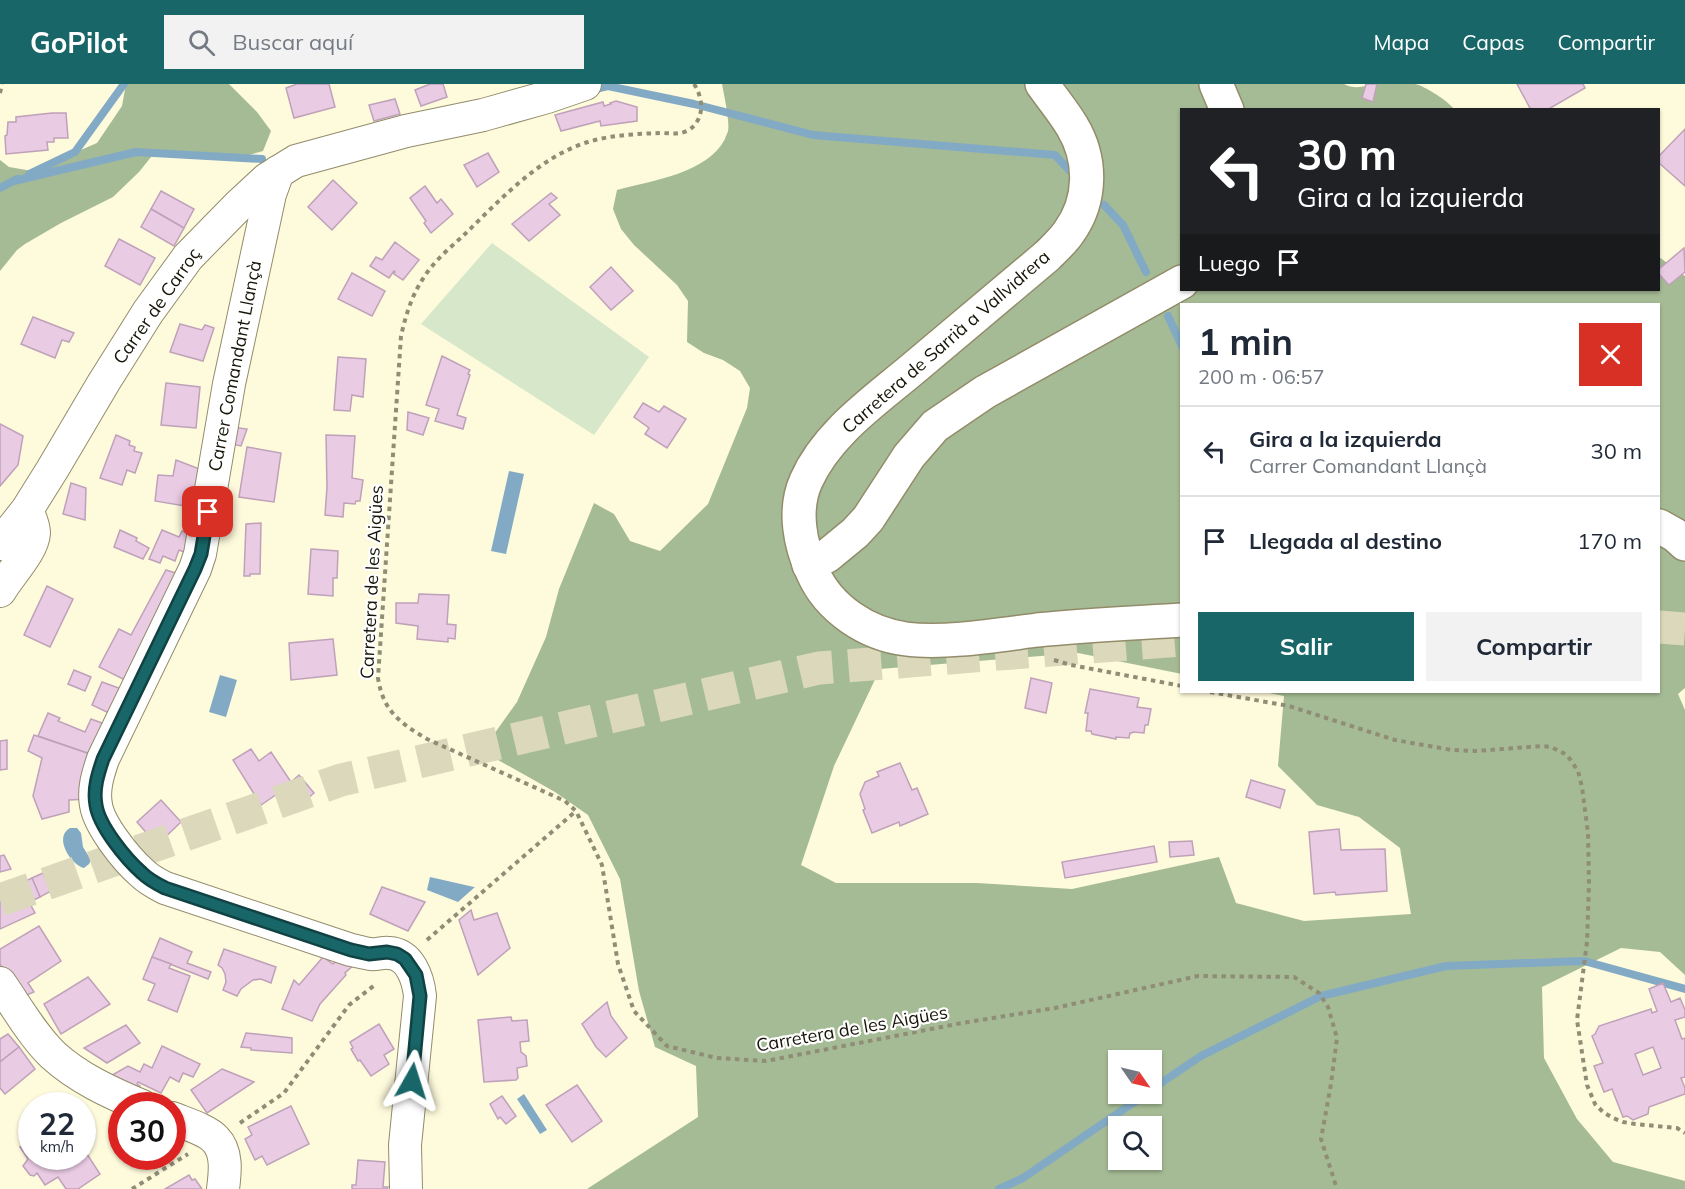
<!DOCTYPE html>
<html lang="es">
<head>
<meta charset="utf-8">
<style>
  :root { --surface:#fff; --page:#f2f2f3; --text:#1f2937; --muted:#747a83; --line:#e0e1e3; --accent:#186667 }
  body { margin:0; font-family:Mulish,sans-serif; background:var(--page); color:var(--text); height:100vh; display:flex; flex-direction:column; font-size:22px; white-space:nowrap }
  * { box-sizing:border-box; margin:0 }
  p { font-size:20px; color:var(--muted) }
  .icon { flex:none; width:33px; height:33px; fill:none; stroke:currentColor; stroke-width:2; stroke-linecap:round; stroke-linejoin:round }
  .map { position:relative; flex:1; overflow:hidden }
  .side { position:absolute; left:1180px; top:219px; width:480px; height:390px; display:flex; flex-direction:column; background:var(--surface); border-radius:0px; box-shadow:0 2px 4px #0004 }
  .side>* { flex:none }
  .hud { position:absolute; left:1180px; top:24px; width:480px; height:183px; border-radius:0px; box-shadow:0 2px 4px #0004; background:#202124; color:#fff; overflow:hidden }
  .needle { width:39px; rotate:124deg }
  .fabs { position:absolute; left:1108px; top:966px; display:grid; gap:12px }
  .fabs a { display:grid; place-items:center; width:54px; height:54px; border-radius:0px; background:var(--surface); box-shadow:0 2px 4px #0004; font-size:30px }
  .speed { position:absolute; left:18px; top:1008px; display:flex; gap:12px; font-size:30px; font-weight:700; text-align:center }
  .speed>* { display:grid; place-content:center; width:78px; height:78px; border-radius:50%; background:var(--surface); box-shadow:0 2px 4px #0004; line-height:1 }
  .speed small { font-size:15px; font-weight:400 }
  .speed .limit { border:9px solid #d22; background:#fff; color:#111 }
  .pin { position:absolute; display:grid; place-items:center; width:51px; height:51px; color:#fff; margin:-26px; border-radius:12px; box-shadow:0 3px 9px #0006 }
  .me { position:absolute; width:66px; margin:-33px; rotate:6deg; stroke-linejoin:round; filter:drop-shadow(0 0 4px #0008) }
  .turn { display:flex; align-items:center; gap:21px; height:126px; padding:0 18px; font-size:27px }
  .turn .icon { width:78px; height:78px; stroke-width:2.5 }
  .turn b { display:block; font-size:42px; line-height:51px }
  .then { display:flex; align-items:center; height:57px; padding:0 18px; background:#0003; gap:12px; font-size:22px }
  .round { display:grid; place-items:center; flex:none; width:63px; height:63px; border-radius:0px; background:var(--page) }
  .headline { display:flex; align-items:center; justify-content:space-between; height:102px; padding:0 18px }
  h1 { font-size:36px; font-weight:700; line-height:45px }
  .action { display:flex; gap:12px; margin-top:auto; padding:12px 18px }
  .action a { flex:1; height:69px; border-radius:0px; background:var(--accent); color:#fff; font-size:24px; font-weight:700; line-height:69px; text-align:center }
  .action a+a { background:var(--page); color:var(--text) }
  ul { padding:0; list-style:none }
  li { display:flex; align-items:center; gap:18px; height:90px; padding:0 18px; border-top:2px solid var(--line) }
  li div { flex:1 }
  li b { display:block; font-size:22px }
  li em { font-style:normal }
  header { display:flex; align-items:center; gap:36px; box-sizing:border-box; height:84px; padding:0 30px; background:var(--accent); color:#fff }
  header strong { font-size:28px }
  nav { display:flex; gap:33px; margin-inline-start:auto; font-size:21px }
  .search { width:420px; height:54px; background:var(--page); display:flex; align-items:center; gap:15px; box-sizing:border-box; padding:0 21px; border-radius:0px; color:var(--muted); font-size:22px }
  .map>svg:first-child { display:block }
  .green { fill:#d6e7ca }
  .forest { fill:#a5bb95; fill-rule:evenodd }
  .water { fill:#83aac5 }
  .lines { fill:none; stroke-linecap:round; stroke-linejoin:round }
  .stream { stroke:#83aac5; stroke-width:8 }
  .building { fill:#eacbe4; stroke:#bfa1b9; stroke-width:1.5; fill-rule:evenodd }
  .trunk-tunnel { stroke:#dbd8bc; stroke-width:33; stroke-dasharray:33 16; stroke-linecap:butt }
  .minor-casing { stroke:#928c6a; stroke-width:34 }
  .secondary-casing { stroke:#928c6a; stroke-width:36 }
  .path { stroke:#908d77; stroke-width:4; stroke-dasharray:4.5 4.5; stroke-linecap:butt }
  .minor { stroke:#fff; stroke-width:32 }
  .secondary { stroke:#fff; stroke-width:33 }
  .route-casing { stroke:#104243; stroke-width:15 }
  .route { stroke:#186667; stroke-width:10 }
  .labels { text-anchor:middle; stroke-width:4.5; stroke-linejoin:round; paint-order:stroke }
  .street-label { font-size:18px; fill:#171507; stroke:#fff }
</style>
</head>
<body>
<header>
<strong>GoPilot</strong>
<div class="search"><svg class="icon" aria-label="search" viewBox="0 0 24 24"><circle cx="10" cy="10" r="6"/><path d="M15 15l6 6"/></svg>Buscar aquí</div>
<nav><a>Mapa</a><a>Capas</a><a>Compartir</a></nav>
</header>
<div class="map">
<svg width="1685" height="1105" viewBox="0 0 1685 1105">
  <rect width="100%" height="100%" fill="#fefadc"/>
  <path class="green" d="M492,159L649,273L594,351L421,240Z"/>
  <g class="forest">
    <path d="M126,0H229L257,28L271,47L263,67L242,73L219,74L177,68H155L139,88L113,113L61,139L25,160L17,166L0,187V76L9,83L32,87L97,59L122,22Z"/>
    <path d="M722,0H1344C1355,6 1365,2 1377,0C1386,0 1405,0 1415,0C1425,2 1448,17 1454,25L1182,26V206H1659V173L1685,192V604L1678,610L1685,626V891L1660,868L1621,864L1542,903L1544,974L1577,1035L1613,1078L1685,1097V1105H587L698,1033L696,982L655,963L639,907L620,795L588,731L555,708L482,667L517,618L546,553L559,505L594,419L614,430L630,457L660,467L708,420L747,324L750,304L740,287L723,276L704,269L687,258L688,217L677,201L634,161L621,145L613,125L617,106C651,97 708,89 725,55C725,54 728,48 728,47C730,38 724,11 722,0ZM1182,220H1659V608H1264L1284,612L1278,682L1317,721L1359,733L1400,764L1411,830L1304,837L1236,819L1219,773L1072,805L977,799H836L801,781L834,682L880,585L1078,569L1182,590ZM1119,976H1152V1010H1119ZM1119,1042H1152V1076H1119Z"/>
  </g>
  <g class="water">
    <path d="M509,387L524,390L506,470L491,467Z"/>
    <path d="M220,591L237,596L226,633L209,628Z"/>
    <path d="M70,744H77L81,749L83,763L91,776L89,780L84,784C71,781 53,753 70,744Z"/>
    <path d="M430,793L474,803H475L458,818L427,806Z"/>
    <path d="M524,1010L547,1046L540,1050L517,1015Z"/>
  </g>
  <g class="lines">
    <g class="stream">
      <path d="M591,6L608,2L694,20L813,51L1055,71L1069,86"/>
      <path d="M29,90L75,68L124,0"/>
      <path d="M14,97L136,68L262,75"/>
      <path d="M0,104L17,95"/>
      <path d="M1104,121L1123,141L1146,188"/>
      <path d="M1168,232L1182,262"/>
      <path d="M1152,1005L1201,972L1321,912L1446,882L1584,877L1685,905"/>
      <path d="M999,1105L1023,1094L1146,1010"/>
    </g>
  </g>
  <g class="building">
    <path d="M297,0H329L335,23L294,34L286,4Z"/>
    <path d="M430,0H443L447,13L421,22L415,6Z"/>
    <path d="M1366,0H1377L1373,18L1362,14Z"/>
    <path d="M1517,0H1583L1585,4L1547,26H1531Z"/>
    <path d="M395,15L400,30L374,37L369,21Z"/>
    <path d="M616,17L637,23V37L601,42L600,37L561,47L555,31L603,18L604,22L611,20L610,19Z"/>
    <path d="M52,29H66L68,54H54V58H47L48,66L6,70L5,52L7,51L8,38H16V33Z"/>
    <path d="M1685,45V102L1659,79V72Z"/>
    <path d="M488,69L499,88L477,103L464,81Z"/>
    <path d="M333,96L357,119L332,146L308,123Z"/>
    <path d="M425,102L437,119L441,115L453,130L431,149L424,139L426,137L410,114Z"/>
    <path d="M161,107L194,125L184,144L151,125Z"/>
    <path d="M551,109L557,114L549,120L560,131L529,157L512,140Z"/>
    <path d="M151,125L184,144L174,162L141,143Z"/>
    <path d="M119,155L155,174L140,201L105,182Z"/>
    <path d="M395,158L419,176L403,196L394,190L395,188L394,187L389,194L370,182L376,173L382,176Z"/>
    <path d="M1684,164L1685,188L1669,201L1659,190V185Z"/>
    <path d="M611,183L633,207L611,226L590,203Z"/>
    <path d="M352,189L385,207L372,232L338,215Z"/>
    <path d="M33,233L74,249L69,258L62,256L55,274L21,260Z"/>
    <path d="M180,240L202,246L205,241L214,244L203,277L170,268Z"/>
    <path d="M442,272L470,286L468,290L470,291L457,331L466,334L463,345L435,337L439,325L426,321Z"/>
    <path d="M338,273L366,275L363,313L352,311L350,327L334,326Z"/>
    <path d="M166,299L200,303L196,344L161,341Z"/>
    <path d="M643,319L659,328L664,322L686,335L667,364L645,350L649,344L634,333Z"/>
    <path d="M408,328L429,334L423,351L407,346Z"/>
    <path d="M0,340L23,352L18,381L0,402Z"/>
    <path d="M232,343L247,345L241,362L231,360Z"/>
    <path d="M116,351L130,357L129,361L135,363L134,367L142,369L135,389L127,386L122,401L100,394Z"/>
    <path d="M326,351L355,352L352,394L363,396L360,417H356L355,420L344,419L343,433L325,431L327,403Z"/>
    <path d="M247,363L281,369L274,418L239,413Z"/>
    <path d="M176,376L202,386L199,423H191L155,417L158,391L173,392Z"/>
    <path d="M71,399L86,404L85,436L63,430Z"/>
    <path d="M261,439L260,490H250V492H244L246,440Z"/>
    <path d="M120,446L137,454L136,457L149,464L143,475L114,463Z"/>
    <path d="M162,446L179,453L182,447L195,452L191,471L179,466L175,477L163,472L160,479L149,475Z"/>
    <path d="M311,465L338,467L337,494H333V512L308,510Z"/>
    <path d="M166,486L182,491L125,596L99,583L119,545L131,551Z"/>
    <path d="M47,502L73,515L50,563L24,551Z"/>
    <path d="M419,510L449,511L447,540L456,541L455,555L448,554V558L417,555L418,542L396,539V519H418Z"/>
    <path d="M333,555L337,591L291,596L289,559Z"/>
    <path d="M74,586L91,593L85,607L68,600Z"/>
    <path d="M1031,594L1052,599L1046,629L1025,624Z"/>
    <path d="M102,598L127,607L115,632L92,621Z"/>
    <path d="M1090,605L1139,614L1137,623L1151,625L1148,641H1145L1144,649L1133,648L1132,649H1130L1129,654L1116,653V655L1092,650L1091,647H1086L1088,629H1085Z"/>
    <path d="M48,629L60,634L58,637L85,648L91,635L110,642L96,672L38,652Z"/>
    <path d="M34,651L96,672L87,715L69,716V728L42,735L33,712L42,674L28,667Z"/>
    <path d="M7,656V685L0,686V657Z"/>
    <path d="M251,665L259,677L271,668L291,698L299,691L314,709L300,721L286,704L261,721L233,676Z"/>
    <path d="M900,679L912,706L917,704L928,730L900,742L899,738L872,749L863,726L865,725L860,710L865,698L879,692L877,688Z"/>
    <path d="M1251,696L1285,706L1280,724L1246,713Z"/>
    <path d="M161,716L181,738L157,761L137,738Z"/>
    <path d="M1339,745L1341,766L1385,765L1387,807L1336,811L1335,808L1314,810L1309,748Z"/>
    <path d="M1192,757L1194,771L1170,773L1169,758Z"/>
    <path d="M1154,762L1157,778L1065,794L1062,778Z"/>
    <path d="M4,771L11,785L0,788V772Z"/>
    <path d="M43,789L51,807L40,813L32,794Z"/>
    <path d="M32,794L40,813L29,818L35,829L0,845V809Z"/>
    <path d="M382,803L425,818L408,847L370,830Z"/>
    <path d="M471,826L474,836L497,829L510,864L478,891L459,836Z"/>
    <path d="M39,842L61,877L28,899L34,908L22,913L0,880V865Z"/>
    <path d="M160,854L192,868L187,879L211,888L208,895L152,873Z"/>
    <path d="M224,865L276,883L271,899L261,895L253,896L241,905L237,912L223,906L226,898L225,890L222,884L218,881Z"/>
    <path d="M341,872L358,877L345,889L346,891L320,920L312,937L282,925L294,896L299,901L323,873L333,880Z"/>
    <path d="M152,873L171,880L169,884L190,892L177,928L148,916L155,900L143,895Z"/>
    <path d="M88,893L110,920L61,950L44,920Z"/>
    <path d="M1663,899L1671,918L1680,914L1685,926V933L1675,936L1682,955L1685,954V993L1681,994L1685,1004V1010L1649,1023L1648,1030L1633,1036L1627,1032L1623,1033L1612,1005L1604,1008L1594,982L1603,979L1592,952L1595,950L1599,942L1651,925L1652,929L1657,927L1649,905ZM1653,963L1661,984L1643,991L1635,970Z"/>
    <path d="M607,918L611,932L627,954L606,973L596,963L582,940Z"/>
    <path d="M511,933L512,937L527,936L529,957L520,958L521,968L526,972L527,982L517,984L518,994L516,996L484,998L478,936Z"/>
    <path d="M379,940L394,965L384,971L389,980L371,992L360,976L358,977L351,965L353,964L350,958Z"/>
    <path d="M126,941L140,959L107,979L84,964Z"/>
    <path d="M246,949L292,954V969L251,966V964L241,963Z"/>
    <path d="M8,950L19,963L0,978V955Z"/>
    <path d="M162,962L200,980L193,993L183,989L179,998L170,993L161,1009L138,998L137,1000L140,1002L136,1008L107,994L128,982L140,988L144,980L152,984Z"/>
    <path d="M19,963L35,985L5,1010L0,1004V978Z"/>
    <path d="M222,985L254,998L207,1029L191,1006Z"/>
    <path d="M577,1001L602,1037L572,1058L546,1021Z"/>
    <path d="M502,1012L516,1032L506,1040L500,1033L498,1035L490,1020Z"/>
    <path d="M291,1022L309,1060L267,1081L262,1072L255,1076L245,1055L252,1051L248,1043Z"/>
    <path d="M32,1055V1072H82V1055L89,1065L85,1067L100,1090L78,1105H66L58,1093L45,1101L37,1089L34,1092L30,1091L23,1082L28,1075L20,1063Z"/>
    <path d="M358,1076L385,1078L383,1103H388L387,1105H352V1101H356Z"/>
    <path d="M189,1091L192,1096L195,1095L202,1105H165Z"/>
  </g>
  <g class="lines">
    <g class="trunk-tunnel">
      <path d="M1659,543L1685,545"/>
      <path d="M0,816L341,696L819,584L1182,556"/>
    </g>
    <g class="minor-casing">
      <g id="minor">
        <path d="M278,88L270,110L229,300L200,470L195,485L103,675C98,690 93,705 96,721C99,741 126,775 142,789C149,796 157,800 165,804L351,866C357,867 364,869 370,870C376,871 383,868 389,869C410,870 418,894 420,912L405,1061L406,1105"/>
        <path d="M0,460L27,426L52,386L104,298L148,228L188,173L239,121L267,95L296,77L406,47L483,31L547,13L585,0"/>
        <path d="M0,507C9,491 33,467 34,449C34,441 30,433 27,426"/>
        <path d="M0,899C16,922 33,952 53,971C78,994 111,1009 142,1022"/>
        <path d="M172,1034C184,1039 207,1046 215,1055C228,1068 225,1089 223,1105"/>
      </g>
    </g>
    <g class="secondary-casing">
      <g id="secondary">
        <path d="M1042,0C1052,14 1063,27 1072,42C1092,75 1092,116 1069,148C1063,157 1055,164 1047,172C1003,209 959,246 915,283C876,316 827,349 806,397C793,426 800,461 813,489C829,525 867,550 906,555C944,560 998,551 1037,546C1085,541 1134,539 1182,536"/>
        <path d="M1216,0L1227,26"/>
        <path d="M1659,442L1675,451L1685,460"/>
        <path d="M809,481L827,472L855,449L868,435L909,372L935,342L985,308L1182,198"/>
      </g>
    </g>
    <g class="path">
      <path d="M694,0C704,15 705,37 687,47C678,51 669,49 660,49C636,50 610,51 588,58C539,73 500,116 465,150C451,163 435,176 424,193C412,211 406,230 401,252L378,594C383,627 400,639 427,655L565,717L576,727L602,781L618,880L634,927L667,962L717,974L766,977L962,939L1055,924L1198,892L1294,893L1319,909L1328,923L1337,954L1331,1000L1321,1055L1337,1105"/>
      <path d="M0,9L2,0"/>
      <path d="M1054,576L1071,581L1182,602"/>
      <path d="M1210,608L1289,622L1395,656L1452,666L1476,667L1542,662L1551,663L1567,671L1578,687L1582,703L1588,749L1589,800L1587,858L1577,936L1587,1001L1595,1020L1603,1028L1613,1034L1623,1038L1635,1040L1677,1044L1685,1049"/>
      <path d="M427,856L576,727"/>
      <path d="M240,1039L284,1009L349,921L376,900"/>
      <path d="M132,1105L188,1070"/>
    </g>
    <use href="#minor" class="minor"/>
    <use href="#secondary" class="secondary"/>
  </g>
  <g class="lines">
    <g class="route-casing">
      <path id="route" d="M208,428L201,470L195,485L103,675C98,690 93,705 96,721C99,742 126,775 142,789C149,796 157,800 165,804L351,866L369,870L387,868L397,870L405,875L416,891L420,912L412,997"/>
    </g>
    <use href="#route" class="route"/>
  </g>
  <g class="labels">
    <g class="street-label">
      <text transform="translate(157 222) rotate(-55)" y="6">Carrer de Carroç</text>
      <text transform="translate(946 258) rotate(-41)" y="6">Carretera de Sarrià a Vallvidrera</text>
      <text transform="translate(235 282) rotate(-79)" y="6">Carrer Comandant Llançà</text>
      <text transform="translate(372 498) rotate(-87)" y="6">Carretera de les Aigües</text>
      <text transform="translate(852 945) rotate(-10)" y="6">Carretera de les Aigües</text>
    </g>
  </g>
</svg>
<div class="fabs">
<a><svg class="needle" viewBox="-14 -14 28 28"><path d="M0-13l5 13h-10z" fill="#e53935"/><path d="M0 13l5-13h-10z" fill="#747a83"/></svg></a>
<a><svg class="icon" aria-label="search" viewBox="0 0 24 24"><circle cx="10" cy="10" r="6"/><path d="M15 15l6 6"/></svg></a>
</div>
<div class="speed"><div>22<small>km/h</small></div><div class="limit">30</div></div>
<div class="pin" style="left:208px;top:428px;background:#d93025"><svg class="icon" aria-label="arrive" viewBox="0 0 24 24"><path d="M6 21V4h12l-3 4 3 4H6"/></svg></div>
<svg class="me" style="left:412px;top:997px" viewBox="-20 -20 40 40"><path d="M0-17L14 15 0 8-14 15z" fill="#186667" stroke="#fff" stroke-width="4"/></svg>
<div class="hud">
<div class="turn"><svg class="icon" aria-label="left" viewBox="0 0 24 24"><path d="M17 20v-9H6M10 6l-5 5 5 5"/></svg><div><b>30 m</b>Gira a la izquierda</div></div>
<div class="then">Luego<svg class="icon" aria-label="arrive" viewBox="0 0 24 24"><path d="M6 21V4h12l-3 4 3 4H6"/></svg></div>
</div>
<section class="side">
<div class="headline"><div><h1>1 min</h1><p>200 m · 06:57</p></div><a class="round" style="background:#d93025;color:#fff"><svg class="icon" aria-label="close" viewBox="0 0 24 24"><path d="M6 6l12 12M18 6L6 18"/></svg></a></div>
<ul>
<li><svg class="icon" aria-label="left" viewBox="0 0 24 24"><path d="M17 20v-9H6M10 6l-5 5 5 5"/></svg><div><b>Gira a la izquierda</b><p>Carrer Comandant Llançà</p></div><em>30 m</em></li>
<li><svg class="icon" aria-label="arrive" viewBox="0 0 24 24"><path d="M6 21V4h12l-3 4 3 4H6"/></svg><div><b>Llegada al destino</b></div><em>170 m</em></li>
</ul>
<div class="action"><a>Salir</a><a>Compartir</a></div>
</section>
</div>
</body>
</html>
